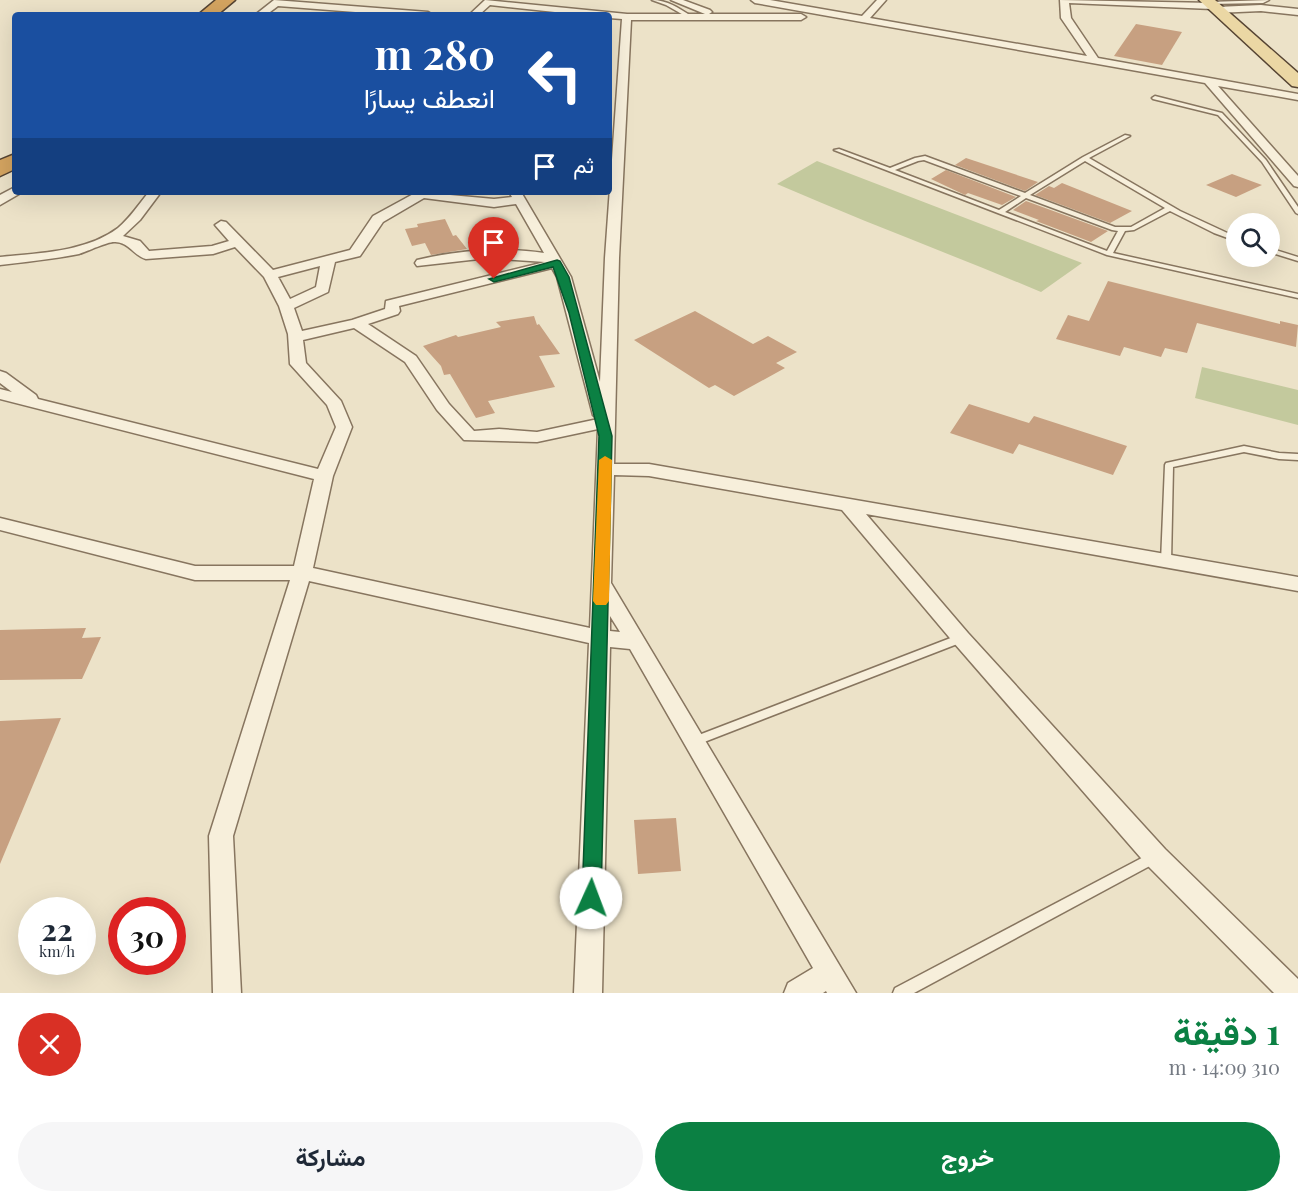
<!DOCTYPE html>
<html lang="ar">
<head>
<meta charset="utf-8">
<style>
  :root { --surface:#fff; --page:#f6f6f7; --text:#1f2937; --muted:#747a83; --accent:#0b8043 }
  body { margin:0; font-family:"Playfair Display",Vazirmatn,serif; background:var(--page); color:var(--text); direction:rtl; height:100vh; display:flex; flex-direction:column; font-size:22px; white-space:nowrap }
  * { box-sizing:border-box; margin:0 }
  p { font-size:20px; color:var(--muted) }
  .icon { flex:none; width:33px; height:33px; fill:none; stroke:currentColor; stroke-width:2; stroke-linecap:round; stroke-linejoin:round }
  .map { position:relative; height:993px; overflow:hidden; direction:ltr }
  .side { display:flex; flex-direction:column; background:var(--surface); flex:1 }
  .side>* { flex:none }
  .top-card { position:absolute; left:12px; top:12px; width:600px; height:183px; border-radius:6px; box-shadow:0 6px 24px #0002; direction:rtl; background:#1a4fa0; color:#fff; overflow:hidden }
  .buttons { position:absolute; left:1226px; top:213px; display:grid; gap:12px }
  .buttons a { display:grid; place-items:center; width:54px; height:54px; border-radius:50%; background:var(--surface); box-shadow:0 6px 24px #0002; font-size:30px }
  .speed { position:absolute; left:18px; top:897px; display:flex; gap:12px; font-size:30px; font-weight:700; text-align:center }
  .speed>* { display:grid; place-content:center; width:78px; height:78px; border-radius:50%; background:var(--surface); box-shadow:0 6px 24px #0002; line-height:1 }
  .speed small { font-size:15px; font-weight:400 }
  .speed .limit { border:9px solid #d22; background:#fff; color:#111 }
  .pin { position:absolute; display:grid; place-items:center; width:51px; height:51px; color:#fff; margin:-62px -26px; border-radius:50% 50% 50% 0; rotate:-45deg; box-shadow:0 0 6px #0007 }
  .pin .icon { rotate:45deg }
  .me { position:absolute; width:66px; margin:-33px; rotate:2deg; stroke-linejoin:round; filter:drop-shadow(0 0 4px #0008) }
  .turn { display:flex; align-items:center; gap:21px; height:126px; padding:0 18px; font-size:27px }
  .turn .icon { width:78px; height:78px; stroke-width:2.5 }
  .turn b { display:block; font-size:42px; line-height:51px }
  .then { display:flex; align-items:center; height:57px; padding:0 18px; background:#0003; gap:12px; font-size:22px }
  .round { display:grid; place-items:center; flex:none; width:63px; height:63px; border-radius:32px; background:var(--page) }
  .head { display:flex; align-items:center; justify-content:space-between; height:102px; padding:0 18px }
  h1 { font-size:36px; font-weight:700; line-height:45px; color:var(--accent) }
  .primary-button { display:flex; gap:12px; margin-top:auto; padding:12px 18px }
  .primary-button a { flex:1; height:69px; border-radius:36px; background:var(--accent); color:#fff; font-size:24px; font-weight:700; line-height:69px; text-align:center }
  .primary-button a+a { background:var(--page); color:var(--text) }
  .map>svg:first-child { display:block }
  .green { fill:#c3c99d }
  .building { fill:#c7a081 }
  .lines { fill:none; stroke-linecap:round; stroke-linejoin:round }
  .lane-casing { stroke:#87755f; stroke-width:3 }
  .street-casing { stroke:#87755f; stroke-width:3 }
  .primary-casing { stroke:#554332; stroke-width:3 }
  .highway-casing { stroke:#554332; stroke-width:3 }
  .lane { fill:#f7efdb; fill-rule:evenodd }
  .street { fill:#f7efdb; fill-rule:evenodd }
  .primary { fill:#ebd7a4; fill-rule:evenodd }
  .highway { fill:#d4a460; fill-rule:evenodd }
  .route { fill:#0b8043; stroke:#07532c; stroke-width:1.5 }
  .slow { fill:#f59e0b }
</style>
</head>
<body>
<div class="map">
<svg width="1298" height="993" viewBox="0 0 1298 993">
  <rect width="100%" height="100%" fill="#ece2c8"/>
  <g class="green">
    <path d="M817,161L1082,263L1041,292C953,255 864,222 777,184Z"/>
    <path d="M1202,367L1298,390V425L1195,398Z"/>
  </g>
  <g class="building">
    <path d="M1136,24L1182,32L1162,65L1114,56Z"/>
    <path d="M966,158L1038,182L1025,191L955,165Z"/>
    <path d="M946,170L1016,197L1002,205L968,193L965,195L931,179Z"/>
    <path d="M1232,174L1262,185L1236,197L1206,185Z"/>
    <path d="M1062,183L1132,211L1110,223L1035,195L1049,186L1054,188Z"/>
    <path d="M1026,201L1108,231L1091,242L1036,221L1039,220L1013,210Z"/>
    <path d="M445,219L453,236L456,235L467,249L431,255L425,243L412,246L405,229L418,227L417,224Z"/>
    <path d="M1108,281L1280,324V321L1298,325L1296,347L1197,323L1187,353L1165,348L1161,357L1124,347L1120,356L1056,339L1068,315L1089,321Z"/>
    <path d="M695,311L753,344L768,336L797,352L776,363L785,368L734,396L715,385L709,388L634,340Z"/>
    <path d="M534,316L537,325L539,324L560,354L539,356L555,387L488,401L495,413L476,418L450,374L444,375L441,366L423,346L456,335L458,337L501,327L496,322Z"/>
    <path d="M969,404L1029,423L1034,416L1127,446L1113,475L1019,444L1013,454L950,433Z"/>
    <path d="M86,628L82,638L101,637L82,679L0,680V630Z"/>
    <path d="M61,718L0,864V721Z"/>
    <path d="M676,818L681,871L638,874L634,820Z"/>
  </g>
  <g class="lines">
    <g class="lane-casing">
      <g id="lane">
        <path d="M652,0C667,0 679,8 691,16L687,17L666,5Z"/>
        <path d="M1269,0L1263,3L1209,4L1207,3L1209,2Z"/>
        <path d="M1155,96L1222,113L1266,160L1298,207V214L1296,213L1262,162L1218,115L1153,99L1152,98Z"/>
        <path d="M1125,135L1130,136L1089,158L1180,211L1236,237V241L1214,233L1170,211L1134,230L1125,231L1113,253L1298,294V298L1107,255L834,150L839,149L890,168L915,158L925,156L1025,193L1083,157ZM924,160L1021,196L999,210L895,170L918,161ZM1085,161L1165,208L1131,227H1115L1030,195ZM1026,198L1112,230L1118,231L1107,251L1005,212Z"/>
        <path d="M1269,248L1298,257V261L1269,252Z"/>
        <path d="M1244,446L1279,453L1298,454V460L1279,459L1244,452L1173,467L1171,562L1169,564H1163L1161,562L1165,465L1166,463Z"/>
        <path d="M961,634L965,635L966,638L965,641L699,744L695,746L691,744L689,741L691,738Z"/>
        <path d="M1155,851L1159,853L1161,857L1159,861L914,993H893L895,988Z"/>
      </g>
    </g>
    <g class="street-casing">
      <g id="street">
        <path d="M274,0L428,12L433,15H394L278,6L266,15H255Z"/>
        <path d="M485,0L627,14H705L671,0H683L710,10L712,12L709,14H801L806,17L801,20H631L619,258L614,464H649L1298,577V591L866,514L968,633L1165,849L1298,979V993H1274L1147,865L954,643L842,510L649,476L614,475L611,583L856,993H827L826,991L823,993H784L788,983L813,968L630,649L610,647L602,993H574L589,643L309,581L233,836L241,993H213L209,836L290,580H195L0,530V518L195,566H294L314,479L0,399V389L12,392L0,383V371L6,373L36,395L38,399L318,469L336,427L327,405L290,364L288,334L279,306L264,277L235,247L213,254L146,259C134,256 128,241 114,242C107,242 88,251 79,254C53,259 26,262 0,265V257C39,253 86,252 118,228C130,218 139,204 149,192H161L140,220L123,236L140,241L149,251L212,246L229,241L215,225L221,221L226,222L273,270L350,250L373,216L417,192L494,199L512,197L509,192H521L571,277L600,382L605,258L622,19L609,18V15H583L490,5L479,15H469ZM424,198L494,207L516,204L544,253C502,247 458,250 417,260L415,263L417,266L488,258L545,262L386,301L385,309L352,320L302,331L294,308L328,292L335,262L360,256L383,222ZM320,266L316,287L290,299L278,277ZM552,268L557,277L593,415L598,419L537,432L499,429L474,431L449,404L416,356L368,324L398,314L400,311L399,306ZM354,328L405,362L437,410L464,440L537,442L598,429L590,628L313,568L333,476L352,427L341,401L306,363L303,340ZM610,616L620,632L610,631Z"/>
        <path d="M751,0H770L862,16L877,0H886L870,18L1087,56L1061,18L1060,0L1213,3L1216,4L1217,7L1261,5L1298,9V15L1261,11L1216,13L1213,12L1212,9L1069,3L1071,18L1098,58L1298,94V100L1218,86L1298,176V187L1294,186L1205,83L755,3Z"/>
        <path d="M15,187V192H20L19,194L0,205V195Z"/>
      </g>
    </g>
    <g class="primary-casing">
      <path id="primary" d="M1199,0H1215L1298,73V87L1292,86Z"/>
    </g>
    <g class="highway-casing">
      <g id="highway">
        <path d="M216,0H235L217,15H198Z"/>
        <path d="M15,154V169L0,176V160Z"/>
      </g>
    </g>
    <use href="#lane" class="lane"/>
    <use href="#street" class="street"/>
    <use href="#primary" class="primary"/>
    <use href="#highway" class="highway"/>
  </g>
  <path class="route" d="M557,260L560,261L569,277L612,436L601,898L598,905L591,907L585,905L582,898L599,436L569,313L553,267L494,282L489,279Z"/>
  <path class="slow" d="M605,456L612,460L609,601L606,605H596L593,601L599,460Z"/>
</svg>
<div class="buttons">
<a><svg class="icon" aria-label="search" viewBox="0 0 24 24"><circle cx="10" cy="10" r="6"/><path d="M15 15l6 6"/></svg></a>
</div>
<div class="speed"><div>22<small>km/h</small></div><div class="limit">30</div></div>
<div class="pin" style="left:494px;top:279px;background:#d93025"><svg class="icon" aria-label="arrive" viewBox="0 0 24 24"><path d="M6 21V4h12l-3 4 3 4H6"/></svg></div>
<svg class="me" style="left:591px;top:898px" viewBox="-20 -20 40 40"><circle r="19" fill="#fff"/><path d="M0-13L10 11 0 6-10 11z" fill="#0b8043"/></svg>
<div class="top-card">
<div class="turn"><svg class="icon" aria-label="left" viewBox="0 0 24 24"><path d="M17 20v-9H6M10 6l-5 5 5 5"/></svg><div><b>280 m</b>انعطف يسارًا</div></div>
<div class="then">ثم<svg class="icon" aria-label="arrive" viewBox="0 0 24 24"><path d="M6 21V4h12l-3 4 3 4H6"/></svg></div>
</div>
</div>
<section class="side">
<div class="head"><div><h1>1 دقيقة</h1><p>310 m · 14:09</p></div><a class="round" style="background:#d93025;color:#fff"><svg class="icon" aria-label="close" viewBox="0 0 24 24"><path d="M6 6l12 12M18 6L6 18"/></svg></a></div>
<div class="primary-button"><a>خروج</a><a>مشاركة</a></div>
</section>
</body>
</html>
